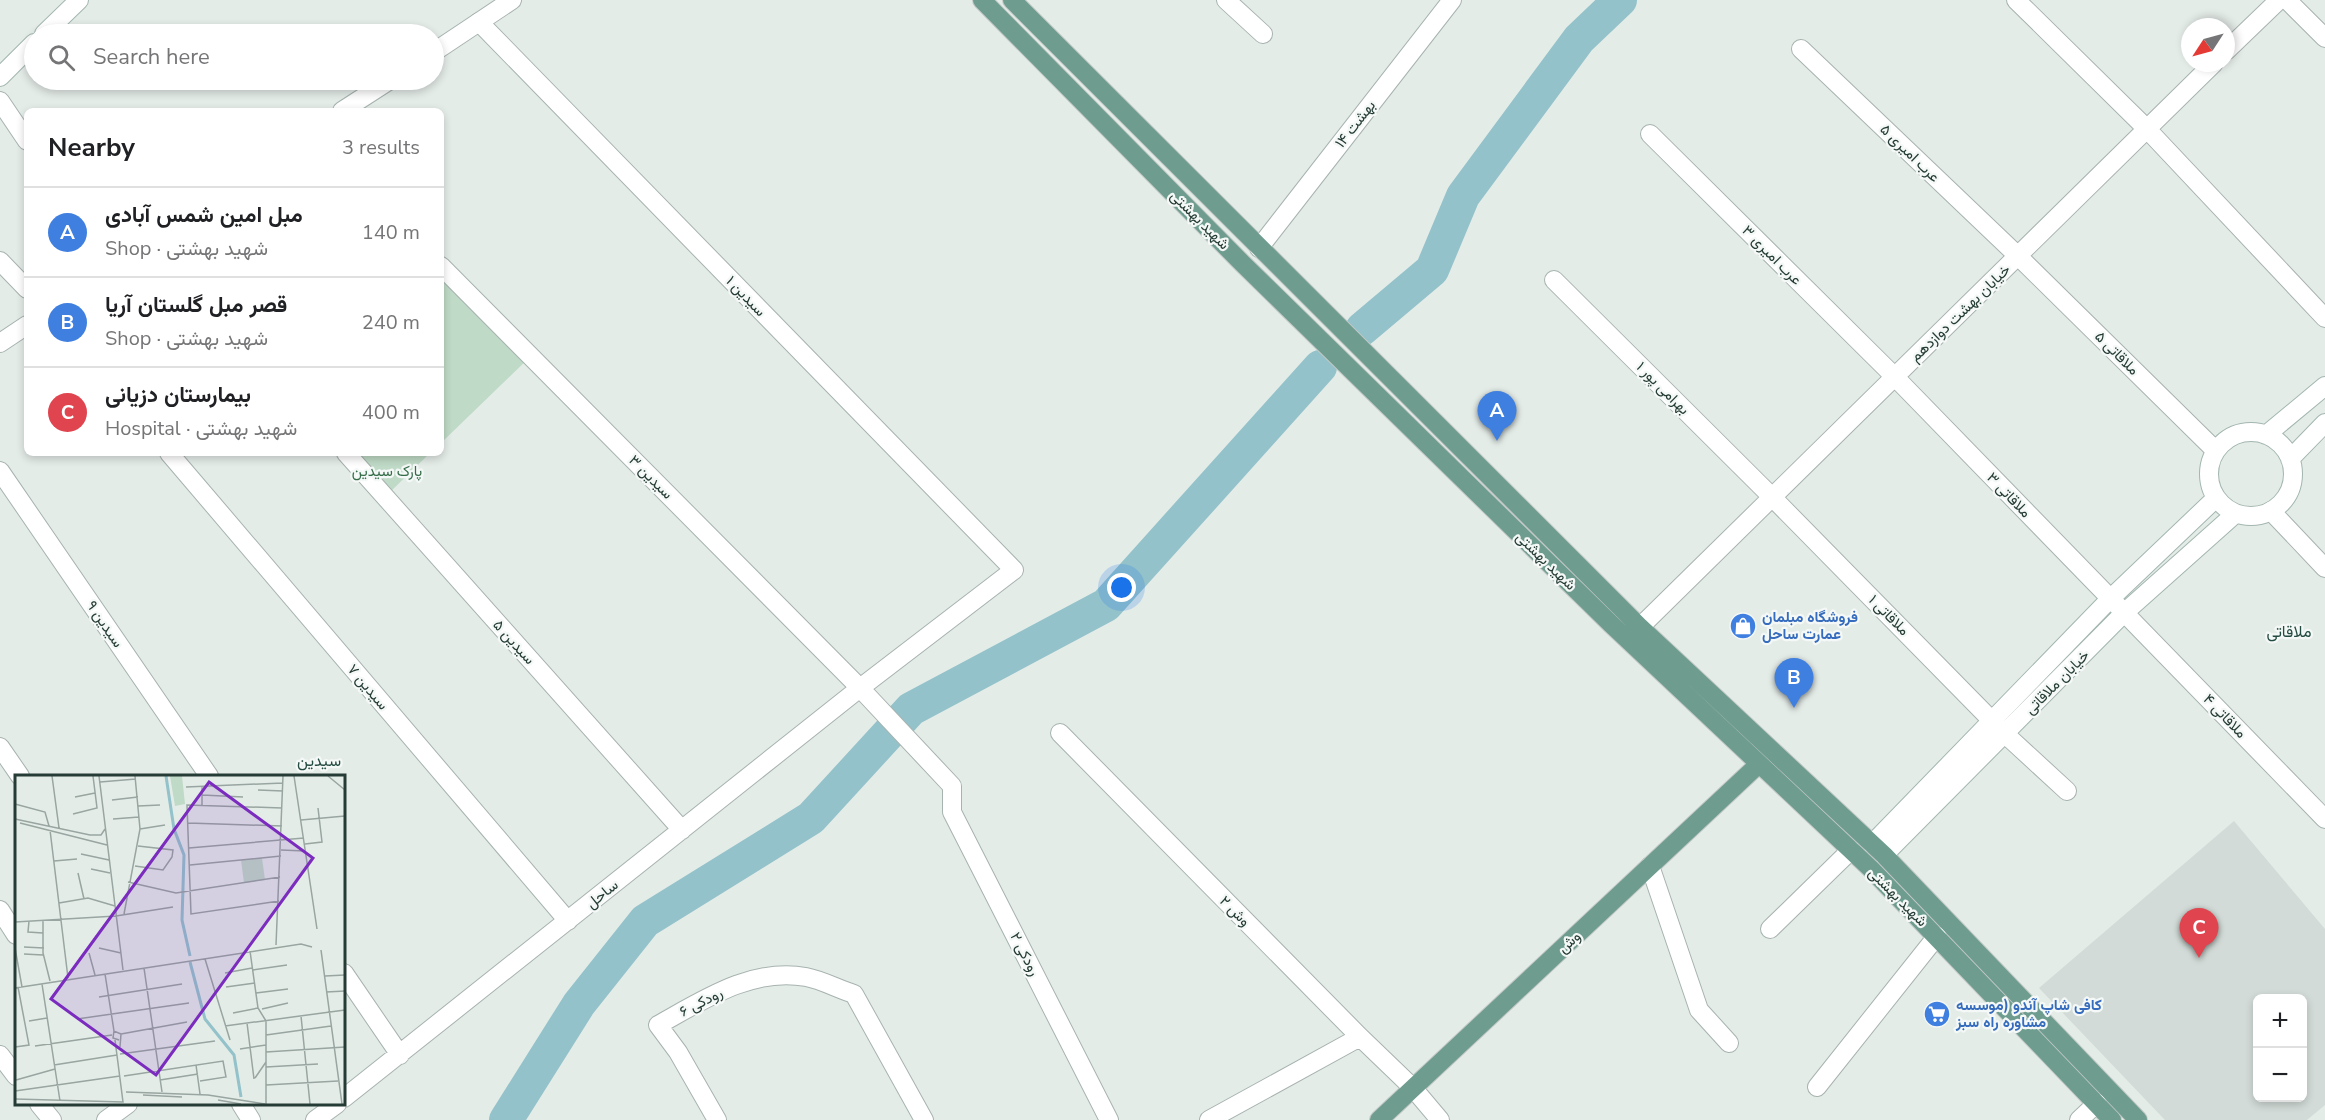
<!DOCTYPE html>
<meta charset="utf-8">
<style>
:root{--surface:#fff;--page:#f6f6f6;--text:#202124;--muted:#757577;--line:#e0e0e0;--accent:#b45309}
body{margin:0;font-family:"Nunito Sans",Vazirmatn,sans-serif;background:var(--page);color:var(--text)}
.controls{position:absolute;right:18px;bottom:18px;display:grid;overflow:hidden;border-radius:9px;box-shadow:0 3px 9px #0003}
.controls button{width:54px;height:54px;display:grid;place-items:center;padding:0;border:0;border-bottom:2px solid var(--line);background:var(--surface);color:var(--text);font:30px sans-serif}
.compass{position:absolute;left:2181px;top:18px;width:54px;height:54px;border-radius:50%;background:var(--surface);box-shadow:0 3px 9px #0003;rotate:234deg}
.you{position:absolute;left:1122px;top:588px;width:21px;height:21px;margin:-15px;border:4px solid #fff;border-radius:50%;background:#1a73e8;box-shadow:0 0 0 9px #1a73e833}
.badge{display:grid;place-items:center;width:39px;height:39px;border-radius:50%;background:var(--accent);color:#fff;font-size:20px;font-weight:700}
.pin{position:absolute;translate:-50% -50px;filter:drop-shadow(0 2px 3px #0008)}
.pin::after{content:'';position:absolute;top:32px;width:21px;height:18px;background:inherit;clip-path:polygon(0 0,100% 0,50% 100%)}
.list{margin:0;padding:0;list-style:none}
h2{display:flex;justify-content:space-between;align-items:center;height:78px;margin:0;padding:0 24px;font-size:26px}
h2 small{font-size:20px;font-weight:400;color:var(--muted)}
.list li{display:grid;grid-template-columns:39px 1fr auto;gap:18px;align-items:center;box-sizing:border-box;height:90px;padding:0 24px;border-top:2px solid var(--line)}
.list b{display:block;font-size:22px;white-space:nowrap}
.list p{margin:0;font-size:20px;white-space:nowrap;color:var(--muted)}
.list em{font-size:20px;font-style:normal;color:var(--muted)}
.icon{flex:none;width:33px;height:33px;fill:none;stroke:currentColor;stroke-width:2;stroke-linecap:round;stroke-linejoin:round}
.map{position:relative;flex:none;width:2325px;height:1120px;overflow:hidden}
.search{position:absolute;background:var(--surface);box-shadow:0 3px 9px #0003;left:24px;top:24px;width:420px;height:66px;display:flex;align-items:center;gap:15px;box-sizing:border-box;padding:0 21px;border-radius:33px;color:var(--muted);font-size:22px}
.panel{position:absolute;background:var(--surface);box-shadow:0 3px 9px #0003;left:24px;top:108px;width:420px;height:348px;border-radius:9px}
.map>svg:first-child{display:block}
.built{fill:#d2dbd7;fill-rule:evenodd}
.green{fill:#bfdac6}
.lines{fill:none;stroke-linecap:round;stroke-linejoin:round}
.river{stroke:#93c2ca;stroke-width:34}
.minor-casing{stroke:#a7b3af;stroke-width:20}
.tertiary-casing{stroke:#a7b3af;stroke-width:20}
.secondary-casing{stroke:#a3b6af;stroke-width:20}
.primary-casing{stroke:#c2c8c6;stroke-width:20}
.minor{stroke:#fff;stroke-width:18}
.tertiary{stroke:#fff;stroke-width:18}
.secondary{stroke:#fff;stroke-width:18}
.primary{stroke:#6e9c8f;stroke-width:18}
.labels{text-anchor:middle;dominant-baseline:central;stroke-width:4.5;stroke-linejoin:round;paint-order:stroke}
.street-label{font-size:15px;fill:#253b35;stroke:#f4f8f6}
.park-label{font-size:15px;fill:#356d49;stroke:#f4f8f6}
.shop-label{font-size:15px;font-weight:bold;fill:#366cbe;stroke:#f4f8f6;text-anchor:start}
.neighbourhood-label{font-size:16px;fill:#244b41;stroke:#f4f8f6}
.inset-river{fill:none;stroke:#93c2ca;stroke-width:3}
.inset-road{fill:none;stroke:#98a5a0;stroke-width:1.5}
.view{fill:#7b2cbf;fill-opacity:0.15;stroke:#7b2cbf;stroke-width:3}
.inset-edge{fill:none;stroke:#253b35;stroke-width:3}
</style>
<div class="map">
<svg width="2325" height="1120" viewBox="0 0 2325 1120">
<rect width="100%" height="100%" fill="#e4ece8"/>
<path class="built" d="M 2234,821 L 2325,929 L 2325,1105 L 2307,1120 L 2165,1120 L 2039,988 ZM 2258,998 L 2302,998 L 2302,1098 L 2258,1098 Z"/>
<path class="green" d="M 441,266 L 531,356 L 441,443 Z
M 346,453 L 430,453 L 385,497 Z"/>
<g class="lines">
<path class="river" d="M 1362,329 L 1432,270 L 1463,196 L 1579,39 L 1620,0
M 506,1120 L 579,1004 L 645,921 L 811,818 L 911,709 L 1106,605 L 1320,367"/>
<defs>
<path id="minor" d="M 1226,0 L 1263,34
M 2016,0 L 2146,128 L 2325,318
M 2287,0 L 2325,38
M 1801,49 L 2018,256 L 2215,450
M 2226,51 L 2279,0
M 0,101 L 27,141
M 1650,134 L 1894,376 L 2325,819
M 1259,248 L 1452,0
M 0,261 L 27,289
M 441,266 L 860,688 L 952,786 L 952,812 L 1109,1120
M 1554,280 L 1772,497 L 2005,734 L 2067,791
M 169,453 L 568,921
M 346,453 L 682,830
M 0,471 L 209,776
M 2271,511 L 2325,568
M 1640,627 L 2214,63
M 1060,733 L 1360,1037 L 1413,1088 L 1440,1120
M 0,747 L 20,776
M 1650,866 L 1699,1010 L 1729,1043
M 0,910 L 16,935
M 1770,929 L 1851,850
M 344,973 L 400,1055
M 0,1055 L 16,1076
M 1817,1087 L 1937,936
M 344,1098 L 860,688 L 1014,570 L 479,22
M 39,1104 L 52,1120
M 241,1104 L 251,1120
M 106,1120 L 128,1104
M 315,1120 L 337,1104
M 717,1120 L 678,1052 L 658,1025 C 703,1000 752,967 806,977 C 822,980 838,989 854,994 L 924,1120
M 1209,1120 L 1360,1037
M 2079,1120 L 2097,1103"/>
<path id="tertiary" d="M 434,52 L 512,0
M 342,111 L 390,80
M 0,343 L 27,325"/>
<path id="secondary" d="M 44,34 L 79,0
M 0,77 L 34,43
M2209 474a42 42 0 1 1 84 0a42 42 0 1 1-84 0Z
M 2266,435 L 2325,386
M 2290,459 L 2325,423
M 1872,844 L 2110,599 L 2216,498
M 1884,855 L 2124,613 L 2235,514"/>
<path id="primary" d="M 982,0 L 1242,263 L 1611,624 L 1871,869 L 2112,1120
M 1012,0 L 1640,627 L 1884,855 L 2138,1120
M 1379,1120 L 1759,764"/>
</defs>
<use href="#minor" class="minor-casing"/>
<use href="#tertiary" class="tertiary-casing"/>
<use href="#secondary" class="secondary-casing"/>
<use href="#primary" class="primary-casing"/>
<use href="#minor" class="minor"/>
<use href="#tertiary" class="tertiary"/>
<use href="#secondary" class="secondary"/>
<use href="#primary" class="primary"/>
</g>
<defs>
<symbol id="shop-disc" viewBox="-11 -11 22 22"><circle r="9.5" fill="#3f7fe0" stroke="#f4f8f6"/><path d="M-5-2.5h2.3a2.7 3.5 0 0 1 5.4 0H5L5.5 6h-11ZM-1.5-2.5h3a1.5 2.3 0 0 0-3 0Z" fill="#fff"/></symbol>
<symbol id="supermarket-disc" viewBox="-11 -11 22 22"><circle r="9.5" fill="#3f7fe0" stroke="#f4f8f6"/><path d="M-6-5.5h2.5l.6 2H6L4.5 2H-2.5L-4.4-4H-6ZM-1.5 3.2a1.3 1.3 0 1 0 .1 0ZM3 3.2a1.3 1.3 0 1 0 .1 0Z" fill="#fff"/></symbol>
</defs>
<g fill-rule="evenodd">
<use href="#shop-disc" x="1728" y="611" width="30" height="30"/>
<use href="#supermarket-disc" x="1922" y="999" width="30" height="30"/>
</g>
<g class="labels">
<g class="street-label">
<text transform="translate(1355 124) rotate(-52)">بهشت ۱۴</text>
<text transform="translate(1910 153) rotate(44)">۵ عرب امیری</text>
<text transform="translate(1200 220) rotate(45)">شهید بهشتی</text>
<text transform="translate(1772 255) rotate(45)">۳ عرب امیری</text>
<text transform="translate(746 296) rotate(46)">سیدین ۱</text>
<text transform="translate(1960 313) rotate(-44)">خیابان بهشت دوازدهم</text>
<text transform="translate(2117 353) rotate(45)">ملاقاتی ۵</text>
<text transform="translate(1663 388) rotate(45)">۱ بهرامی پور</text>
<text transform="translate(651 477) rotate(45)">سیدین ۳</text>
<text transform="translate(2009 495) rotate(46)">ملاقاتی ۳</text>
<text transform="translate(1546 561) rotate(44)">شهید بهشتی</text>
<text transform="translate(1889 615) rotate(45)">ملاقاتی ۱</text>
<text transform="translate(105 624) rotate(56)">۹ سیدین</text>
<text transform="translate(514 642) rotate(48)">سیدین ۵</text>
<text transform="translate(2057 682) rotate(-45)">خیابان ملاقاتی</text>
<text transform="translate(368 687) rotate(50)">سیدین ۷</text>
<text transform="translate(2225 716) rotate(46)">ملاقاتی ۴</text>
<text transform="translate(602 894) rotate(-39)">ساحل</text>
<text transform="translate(1898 897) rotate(45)">شهید بهشتی</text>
<text transform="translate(1235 911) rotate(45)">وش ۲</text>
<text transform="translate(1569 942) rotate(-43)">وش</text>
<text transform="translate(1025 954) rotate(63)">رودکی ۲</text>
<text transform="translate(701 1002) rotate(-27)">رودکی ۶</text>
</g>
<g class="park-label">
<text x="387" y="471">پارک سیدین</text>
</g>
<g class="shop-label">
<text x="1762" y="617">فروشگاه مبلمان<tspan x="1762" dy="17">عمارت ساحل</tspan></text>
<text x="1956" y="1005">کافی شاپ آندو (موسسه<tspan x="1956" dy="17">مشاوره راه سبز</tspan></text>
</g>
<g class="neighbourhood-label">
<text x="2289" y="632">ملاقاتی</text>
<text x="319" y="761">سیدین</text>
</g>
</g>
<g transform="translate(15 775)">
<rect width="330" height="330" fill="#e4ece8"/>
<path d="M 155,1 L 167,1 L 170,29 L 160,31 ZM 247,83 L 250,105 L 229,108 L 226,85 Z" fill="#bfdac6"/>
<path class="inset-river" d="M 151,1 L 159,54 L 169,80 L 167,145 L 175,181M 175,187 L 190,244 L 219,280 L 226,322"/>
<path class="inset-road" d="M 37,1 L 44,53M 84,1 L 108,195M 279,1 L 302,154M 313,1 L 330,15M 85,7 L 121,4M 171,12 L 268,8M 187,12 L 187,31M 243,15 L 268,16M 187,20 L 228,22M 60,22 L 80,18M 97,25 L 123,22M 0,29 L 30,37 L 34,51M 123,31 L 145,30M 58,39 L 82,33 L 78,1M 0,44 L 75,60 L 86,60 L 90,54M 98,44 L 124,42M 286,45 L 330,41M 5,48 L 92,70M 173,48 L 267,51M 125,54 L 150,50M 35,55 L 53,203M 290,69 L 307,67 L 303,33M 174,73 L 289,63M 266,75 L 290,76M 66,79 L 94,85M 39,86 L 62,84M 175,90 L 266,81M 120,91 L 148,95 L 157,82 L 158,75 L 123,71M 76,94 L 95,98M 63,98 L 69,124M 113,107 L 161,118 L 265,102M 264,126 L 176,139 L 172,30 L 267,33M 44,128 L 73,123 L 100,131M 109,139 L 125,54 L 120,1M 14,146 L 13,157 L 28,158M 28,146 L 28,178 L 35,206M 0,147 L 101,141 L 158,132M 261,170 L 268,1M 9,172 L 29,173M 0,173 L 7,212M 84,173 L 106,178M 306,175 L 327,329M 235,176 L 243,233 L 251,246 L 251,329M 74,178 L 80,200M 9,179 L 28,180M 190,184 L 215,265M 129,193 L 147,317M 238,195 L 272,190M 210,198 L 237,193M 90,199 L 99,256M 310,201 L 330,200M 27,209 L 45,326M 211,212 L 240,208M 0,213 L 286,169 L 297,172M 311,217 L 330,216M 241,218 L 273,214M 84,222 L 167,209M 247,234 L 273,228M 218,238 L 243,233M 286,241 L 295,329M 62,244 L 174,228M 14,246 L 32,243M 232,248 L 239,304M 210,251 L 330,235M 106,259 L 172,247M 251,260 L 316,251M 104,265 L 98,263 L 99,256 L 106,259 L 105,272M 20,271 L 97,260M 0,272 L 14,270 L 3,212M 225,274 L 251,270M 251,277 L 330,272M 105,279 L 200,266M 39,290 L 102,280M 181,290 L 185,319M 251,292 L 303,289M 109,301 L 208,286 L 211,302 L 185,306M 240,303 L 251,287M 1,305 L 40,294M 145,305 L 183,299M 251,310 L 323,306M 0,316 L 105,301M 111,317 L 193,320 L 250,329M 128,320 L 167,322M 0,324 L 108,327 L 100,265M 203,325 L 226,329"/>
<path class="view" d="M 194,7 L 298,83 L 141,300 L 36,224 Z"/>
<rect width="330" height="330" class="inset-edge"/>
</g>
</svg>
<div class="controls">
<button>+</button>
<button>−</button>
</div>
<svg class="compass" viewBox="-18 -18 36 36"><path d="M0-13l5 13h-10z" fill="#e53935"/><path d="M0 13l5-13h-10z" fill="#757577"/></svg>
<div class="you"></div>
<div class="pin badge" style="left:1497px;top:441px;background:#3f7fe0">A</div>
<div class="pin badge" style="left:1794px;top:708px;background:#3f7fe0">B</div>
<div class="pin badge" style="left:2199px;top:958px;background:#e0444e">C</div>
<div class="search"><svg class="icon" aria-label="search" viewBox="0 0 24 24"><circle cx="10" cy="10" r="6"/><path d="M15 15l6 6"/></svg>Search here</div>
<section class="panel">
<h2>Nearby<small>3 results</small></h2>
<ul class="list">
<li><span class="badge" style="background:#3f7fe0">A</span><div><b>مبل امین شمس آبادی</b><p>Shop · شهید بهشتی</p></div><em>140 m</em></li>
<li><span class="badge" style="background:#3f7fe0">B</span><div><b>قصر مبل گلستان آریا</b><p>Shop · شهید بهشتی</p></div><em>240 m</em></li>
<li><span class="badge" style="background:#e0444e">C</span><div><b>بیمارستان دزیانی</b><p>Hospital · شهید بهشتی</p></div><em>400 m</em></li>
</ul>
</section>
</div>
